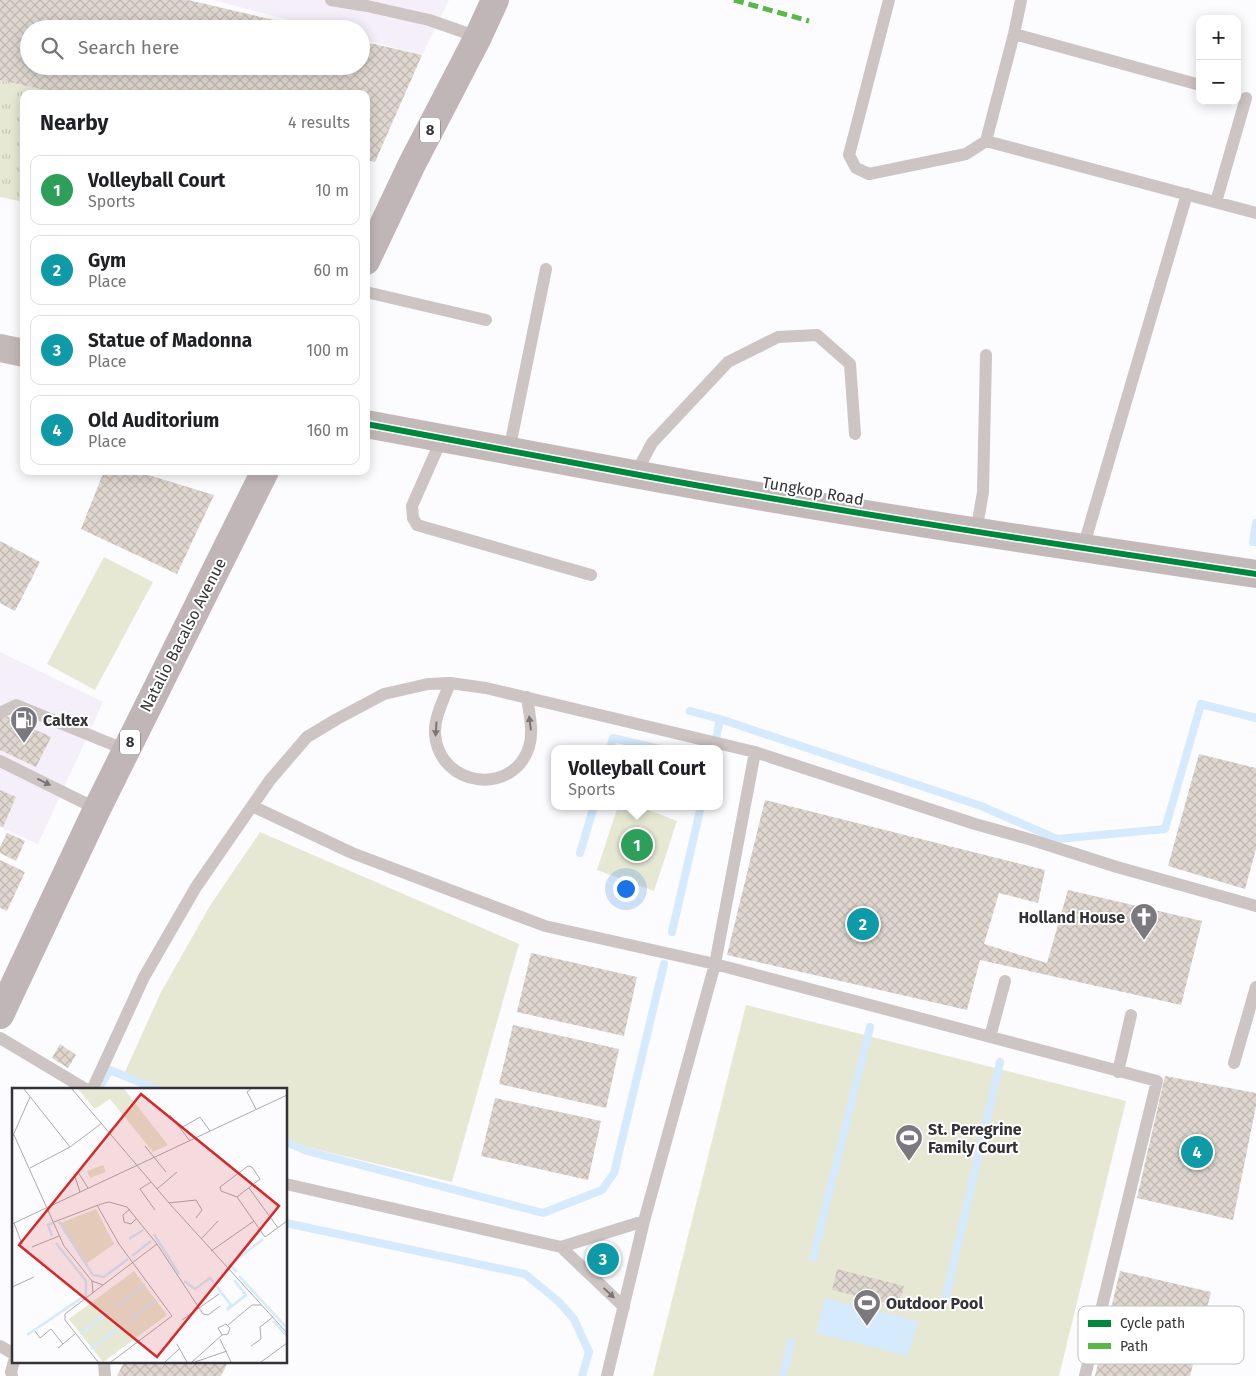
<!DOCTYPE html>
<meta charset="utf-8">
<style>
:root{--surface:#fff;--page:#f2f2f2;--text:#202124;--muted:#757577;--line:#e0e0e0;--accent:#7b797d}
body{margin:0;font-family:"Fira Sans",sans-serif;background:var(--page);color:var(--text)}
.controls{position:absolute;right:15px;top:15px;display:grid;overflow:hidden;border-radius:10px;box-shadow:0 2px 12px #0003}
.controls button{width:45px;height:45px;display:grid;place-items:center;padding:0;border:0;border-bottom:1px solid var(--line);background:var(--surface);color:var(--text);font:25px sans-serif}
.you{position:absolute;left:625px;top:888px;width:18px;height:18px;margin:-12px;border:4px solid #fff;border-radius:50%;background:#1a73e8;box-shadow:0 0 0 8px #1a73e833}
.badge{display:grid;place-items:center;width:32px;height:32px;border-radius:50%;background:var(--accent);color:#fff;font-size:16px;font-weight:700}
.pin{position:absolute;translate:-50% -50%;border:2px solid #fff;box-shadow:0 1px 5px #0006}
.popup{position:absolute;left:551px;top:745px;width:172px;height:65px;box-sizing:border-box;display:grid;place-content:center;border-radius:10px;background:var(--surface);filter:drop-shadow(0 1px 4px #0005);font-size:16px;white-space:nowrap;color:var(--muted)}
.popup b{font-size:19px;color:var(--text)}
.popup::after{content:'';position:absolute;left:50%;top:100%;margin-left:-10px;border:10px solid transparent;border-top-color:var(--surface)}
.list{margin:0;padding:0;list-style:none}
h2{display:flex;justify-content:space-between;align-items:center;height:65px;margin:0;padding:0 20px;font-size:21px}
h2 small{font-size:16px;font-weight:400;color:var(--muted)}
.list li{display:grid;grid-template-columns:32px 1fr auto;gap:15px;align-items:center;box-sizing:border-box;height:70px;margin:0 10px 10px;padding:0 10px;border:1px solid var(--line);border-radius:10px}
.list b{display:block;font-size:19px;white-space:nowrap}
.list p{margin:0;font-size:16px;white-space:nowrap;color:var(--muted)}
.list em{font-size:16px;font-style:normal;color:var(--muted)}
.icon{flex:none;width:28px;height:28px;fill:none;stroke:currentColor;stroke-width:2;stroke-linecap:round;stroke-linejoin:round}
.map{position:relative;flex:none;width:1256px;height:1376px;overflow:hidden}
.search{position:absolute;background:var(--surface);box-shadow:0 2px 12px #0003;left:20px;top:20px;width:350px;height:55px;display:flex;align-items:center;gap:12px;box-sizing:border-box;padding:0 18px;border-radius:28px;color:var(--muted);font-size:19px}
.panel{position:absolute;background:var(--surface);box-shadow:0 2px 12px #0003;left:20px;top:90px;width:350px;height:385px;border-radius:10px}
.map>svg:first-child{display:block}
.built{fill:#f4eff9}
.grass{fill:url(#grass-tufts)}
.pitch{fill:#e7e8d3}
.water{fill:#d5eafc}
.lines{fill:none;stroke-linecap:round;stroke-linejoin:round}
.stream{stroke:#d5eafc;stroke-width:8}
.building{fill:url(#building-cross-hatch)}
.lane{stroke:#cdc4c4;stroke-width:12}
.secondary{stroke:#c4b9b9;stroke-width:28}
.highway{stroke:#c0b6b7;stroke-width:28}
.quiet{stroke:#58b947;stroke-width:5;stroke-dasharray:10 5;stroke-linecap:butt}
.cycleway-casing{stroke:#fff;stroke-width:9}
.cycleway{stroke:#00873e;stroke-width:6}
.oneway{fill:#797476}
.labels{text-anchor:middle;dominant-baseline:central;stroke-width:4;stroke-linejoin:round;paint-order:stroke}
.shield{fill:#fff;stroke:#727073;stroke-width:1}
.shield-label{font-size:15px;font-weight:bold;fill:#353337}
.street-label{font-size:16px;fill:#353337;stroke:#fff}
.poi-label{font-size:16px;font-weight:bold;fill:#353337;stroke:#fff;text-anchor:start}
.inset-river{fill:none;stroke:#d5eafc;stroke-width:2.5}
.inset-road{fill:none;stroke:#acabae;stroke-width:1}
.view{fill:#d62828;fill-opacity:0.15;stroke:#d62828;stroke-width:2.5}
.inset-edge{fill:none;stroke:#353337;stroke-width:2.5}
.key{fill:#fff;stroke:#c2c2c3;stroke-width:1}
.key-label{font-size:14px;fill:#353337}
</style>
<div class="map">
<svg width="1256" height="1376" viewBox="0 0 1256 1376">
<defs>
<pattern id="grass-tufts" width="24" height="20" patternUnits="userSpaceOnUse" patternTransform="scale(1.25)"><rect width="24" height="20" fill="#e7e8d3"/><path d="M3 7l-1-3M5 7V3M7 7l1-3M15 17l-1-3M17 17v-4M19 17l1-3" fill="none" stroke="#c7c7b6"/></pattern>
<pattern id="building-cross-hatch" width="8" height="8" patternUnits="userSpaceOnUse" patternTransform="scale(1.25)"><rect width="8" height="8" fill="#dfd7cf"/><path d="M0 0l8 8M0 8l8-8" fill="none" stroke="#c0b9b2"/></pattern>
</defs>
<rect width="100%" height="100%" fill="#fcfbfe"/>
<path class="built" d="M 213,0 L 449,0 L 422,55 L 361,39 L 361,29 L 323,29 Z
M 0,652 L 103,702 L 38,844 L 0,827 Z"/>
<path class="grass" d="M 0,80 L 62,94 L 24,94 L 24,202 L 0,197 Z"/>
<path class="pitch" d="M 104,557 L 153,582 L 95,690 L 47,664 Z
M 618,806 L 638,806 L 677,821 L 654,891 L 597,870 Z
M 260,832 L 519,944 L 452,1182 L 286,1142 L 286,1090 L 160,1090 L 125,1072 L 161,992 L 211,904 Z
M 746,1005 L 1126,1101 L 1059,1376 L 653,1376 Z"/>
<path class="water" d="M 825,1298 L 918,1321 L 908,1356 L 816,1333 Z"/>
<g class="lines">
<path class="stream" d="M 1256,523 L 1253,542 L 1256,542
M 690,711 L 720,719 L 981,806 L 1057,839 L 1165,829 L 1201,704 L 1256,718
M 715,744 L 720,719
M 610,749 L 613,738 L 660,749
M 580,853 L 594,806
M 672,932 L 701,806
M 102,1083 L 110,1070 L 158,1090
M 286,1142 L 307,1151 L 543,1213 L 602,1190 L 614,1173 L 664,964
M 286,1223 L 525,1274 L 559,1302 L 574,1319 L 589,1352 L 582,1376
M 813,1258 L 870,1027
M 946,1296 L 1000,1062
M 783,1376 L 791,1342"/>
</g>
<path class="building" d="M 0,0 L 188,0 L 308,28 L 29,29 L 29,66 L 361,66 L 361,41 L 422,55 L 375,162 L 366,160 L 366,94 L 62,94 L 0,80 Z
M 104,471 L 135,471 L 214,495 L 177,574 L 81,529 Z
M 0,541 L 40,562 L 15,611 L 0,603 Z
M 0,713 L 51,737 L 36,767 L 0,750 Z
M 1199,754 L 1256,768 L 1256,849 L 1245,889 L 1168,866 Z
M 0,790 L 16,797 L 3,827 L 0,826 Z
M 765,800 L 1045,870 L 1038,903 L 999,893 L 984,944 L 1047,963 L 1068,890 L 1202,921 L 1181,1005 L 980,960 L 967,1010 L 727,955 Z
M 7,833 L 25,841 L 16,861 L 0,853 L 0,847 Z
M 0,860 L 25,872 L 7,911 L 0,908 Z
M 531,953 L 637,977 L 624,1036 L 517,1012 Z
M 513,1025 L 619,1049 L 606,1108 L 499,1084 Z
M 60,1044 L 76,1055 L 68,1068 L 52,1058 Z
M 1165,1076 L 1256,1093 L 1256,1106 L 1233,1220 L 1137,1198 Z
M 495,1098 L 601,1121 L 588,1180 L 481,1156 Z
M 837,1269 L 904,1286 L 899,1306 L 832,1290 Z
M 1120,1271 L 1211,1292 L 1190,1376 L 1095,1376 Z
M 124,1362 L 228,1362 L 221,1376 L 117,1376 Z"/>
<g class="lines">
<path class="lane" d="M 331,0 L 367,6 L 429,20 L 478,37
M 889,0 L 849,155 L 856,168 L 869,174 L 966,154 L 986,141 L 1256,213
M 1014,34 L 1200,85
M 986,141 L 1014,34 L 1021,0
M 1216,202 L 1246,98
M 366,292 L 486,320
M 442,438 L 412,506 L 413,518 L 417,525 L 591,575
M 509,451 L 546,269
M 635,475 L 652,443 L 728,362 L 778,337 L 817,335 L 850,364 L 855,434
M 976,532 L 983,492 L 986,355
M 1083,548 L 1187,194
M 450,683 C 444,699 434,717 435,734 C 439,787 513,797 529,747 C 534,731 529,713 527,697
M 0,713 L 16,705 L 126,750
M 0,761 L 97,809
M 252,806 L 352,853 L 545,926 L 715,964 L 1157,1081 L 1085,1376
M 990,1037 L 1005,981
M 0,1038 L 87,1090
M 1234,1063 L 1256,987
M 1118,1072 L 1131,1015
M 92,1090 L 144,977 L 196,887 L 270,780 L 307,737 L 337,719 L 384,694 L 428,684 L 450,683 L 486,688 L 755,752 L 975,824 L 1032,840 L 1117,867 L 1256,906
M 286,1184 L 561,1247
M 624,1307 L 561,1247 L 644,1221
M 0,1346 L 14,1354
M 104,1362 L 105,1376
M 12,1376 L 11,1372 L 14,1361
M 607,1376 L 644,1221 L 715,964 L 755,752"/>
<path class="secondary" d="M 0,348 L 24,353
M 366,424 C 455,441 544,458 634,474 C 840,512 1048,543 1256,574"/>
<path class="highway" d="M 366,261 L 412,164 L 478,37 L 495,0
M 0,1015 L 97,809 L 265,471"/>
<path class="quiet" d="M 734,0 L 809,21"/>
<defs>
<path id="cycleway" d="M 366,424 C 455,441 544,458 634,474 C 840,512 1048,543 1256,574"/>
</defs>
<use href="#cycleway" class="cycleway-casing"/>
<use href="#cycleway" class="cycleway"/>
</g>
<defs><path id="oneway-solid" d="M-6-.8H1V-3.2L6.5 0L1 3.2V.8H-6Z" transform="scale(1.25)"/></defs>
<g class="oneway">
<use href="#oneway-solid" transform="translate(530 723) rotate(-97)"/>
<use href="#oneway-solid" transform="translate(436 729) rotate(94)"/>
<use href="#oneway-solid" transform="translate(44 782) rotate(26)"/>
<use href="#oneway-solid" transform="translate(609 1293) rotate(43)"/>
</g>
<defs>
<symbol id="fuel-pin" viewBox="-11 -11 22 30"><path d="M0 17L-7.5 6A9.5 9.5 0 1 1 7.5 6Z" fill="#7b797d" stroke="#fff"/><path d="M-5.5-6h7V0h2V4h1.3V-2.5L3-4.5l.8-.8L6-3V5H2.5V1h-1V6h-7ZM-4.2-4.7v3.2H.2V-4.7Z" fill="#fff"/></symbol>
<symbol id="church-pin" viewBox="-11 -11 22 30"><path d="M0 17L-7.5 6A9.5 9.5 0 1 1 7.5 6Z" fill="#7b797d" stroke="#fff"/><path d="M-1.2-6h2.4v3.5h3.3v2.4h-3.3V6h-2.4V-.1h-3.3v-2.4h3.3Z" fill="#fff"/></symbol>
<symbol id="stadium-pin" viewBox="-11 -11 22 30"><path d="M0 17L-7.5 6A9.5 9.5 0 1 1 7.5 6Z" fill="#7b797d" stroke="#fff"/><path d="M0-5a6.5 5 0 1 0 0 10a6.5 5 0 1 0 0-10ZM-3.5-1.8h7v3.6h-7Z" fill="#fff"/></symbol>
</defs>
<g fill-rule="evenodd">
<use href="#fuel-pin" x="8" y="704" width="32" height="43"/>
<use href="#church-pin" x="1128" y="901" width="32" height="43"/>
<use href="#stadium-pin" x="893" y="1122" width="32" height="43"/>
<use href="#stadium-pin" x="851" y="1287" width="32" height="43"/>
</g>
<g class="labels">
<g class="shield">
<rect x="420" y="117.5" width="20" height="25" rx="4"/>
<rect x="120" y="729.5" width="20" height="25" rx="4"/>
</g>
<g class="shield-label">
<text x="430" y="130">8</text>
<text x="130" y="742">8</text>
</g>
<g class="street-label">
<text transform="translate(813 491) rotate(10)">Tungkop Road</text>
<text transform="translate(183 635) rotate(-63)">Natalio Bacalso Avenue</text>
</g>
<g class="poi-label">
<text x="43" y="720">Caltex</text>
<text x="1125" y="917" text-anchor="end">Holland House</text>
<text x="928" y="1129">St. Peregrine<tspan x="928" dy="18">Family Court</tspan></text>
<text x="886" y="1303">Outdoor Pool</text>
</g>
</g>
<g transform="translate(12 1088)">
<rect width="275" height="275" fill="#fcfbfe"/>
<path d="M 66,1 L 112,1 L 156,57 L 141,64 L 98,11 L 83,21 Z" fill="#e7e8d3"/>
<path d="M 91,77 L 94,84 L 78,90 L 75,83 ZM 84,121 L 102,156 L 74,176 L 48,135 ZM 122,183 L 155,227 L 91,274 L 57,231 Z" fill="#e7e8d3"/>
<path class="inset-river" d="M 47,134 L 81,187 L 92,189 L 116,171M 142,146 L 167,186M 40,148 L 36,137 L 41,135M 117,151 L 131,142M 120,168 L 139,153M 225,184 L 218,177 L 251,151M 227,188 L 275,240M 172,193 L 183,201 L 198,190 L 219,217 L 215,221M 107,217 L 133,196M 215,222 L 234,207 L 222,192M 118,232 L 144,212M 261,233 L 275,248M 68,246 L 97,224M 15,247 L 74,207 L 74,193 L 44,155M 79,261 L 108,239"/>
<path class="inset-road" d="M 12,1 L 58,59M 60,1 L 157,115 L 275,245M 239,1 L 235,4 L 244,21M 158,27 L 178,53M 169,40 L 188,29 L 198,43M 2,47 L 52,158 L 80,193M 0,50 L 18,9M 133,58 L 154,84M 18,80 L 58,59 L 90,35M 66,84 L 76,100M 62,86 L 68,104M 139,94 L 128,101 L 143,122M 237,100 L 266,140M 145,101 L 165,84M 225,109 L 248,91 L 240,79 L 236,78 L 208,99 L 209,103 L 225,109 L 253,149 L 275,133M 157,115 L 184,112 L 190,122 L 184,130M 85,117 L 107,156 L 160,228 L 99,274M 118,121 L 111,127 L 112,134 L 119,136 L 125,130M 42,134 L 89,116 L 97,114 L 115,119 L 145,156 L 191,226 L 196,227 L 208,218M 2,135 L 10,156M 0,136 L 275,7M 189,151 L 206,133M 20,159 L 47,148M 199,163 L 242,133M 0,199 L 22,189M 81,205 L 80,193 L 91,197M 170,232 L 207,206M 216,237 L 240,217 L 249,217M 23,243 L 28,250 L 39,241 L 51,256M 208,251 L 219,274M 165,256 L 175,274M 239,258 L 249,251 L 248,239 L 261,229M 46,260 L 63,246M 86,274 L 53,232 L 53,226 L 145,156M 153,274 L 167,261M 180,274 L 210,247 L 216,246 L 218,240 L 214,236 L 206,240 L 210,247M 183,274 L 215,263M 249,274 L 275,255"/>
<path class="view" d="M 129,6 L 267,118 L 145,269 L 7,157 Z"/>
<rect width="275" height="275" class="inset-edge"/>
</g>
<rect x="1078" y="1306" width="166" height="58" rx="8" class="key"/>
<rect x="1088" y="1320" width="23" height="7" fill="#00873e"/>
<rect x="1088" y="1343" width="23" height="6" fill="#58b947"/>
<g class="key-label">
<text x="1120" y="1328">Cycle path</text>
<text x="1120" y="1351">Path</text>
</g>
</svg>
<div class="controls">
<button>+</button>
<button>−</button>
</div>
<div class="you"></div>
<div class="pin badge" style="left:637px;top:845px;background:#2e9e5b">1</div>
<div class="popup"><b>Volleyball Court</b>Sports</div>
<div class="pin badge" style="left:863px;top:924px;background:#0f9aa8">2</div>
<div class="pin badge" style="left:603px;top:1259px;background:#0f9aa8">3</div>
<div class="pin badge" style="left:1197px;top:1152px;background:#0f9aa8">4</div>
<div class="search"><svg class="icon" aria-label="search" viewBox="0 0 24 24"><circle cx="10" cy="10" r="6"/><path d="M15 15l6 6"/></svg>Search here</div>
<section class="panel">
<h2>Nearby<small>4 results</small></h2>
<ul class="list">
<li><span class="badge" style="background:#2e9e5b">1</span><div><b>Volleyball Court</b><p>Sports</p></div><em>10 m</em></li>
<li><span class="badge" style="background:#0f9aa8">2</span><div><b>Gym</b><p>Place</p></div><em>60 m</em></li>
<li><span class="badge" style="background:#0f9aa8">3</span><div><b>Statue of Madonna</b><p>Place</p></div><em>100 m</em></li>
<li><span class="badge" style="background:#0f9aa8">4</span><div><b>Old Auditorium</b><p>Place</p></div><em>160 m</em></li>
</ul>
</section>
</div>
